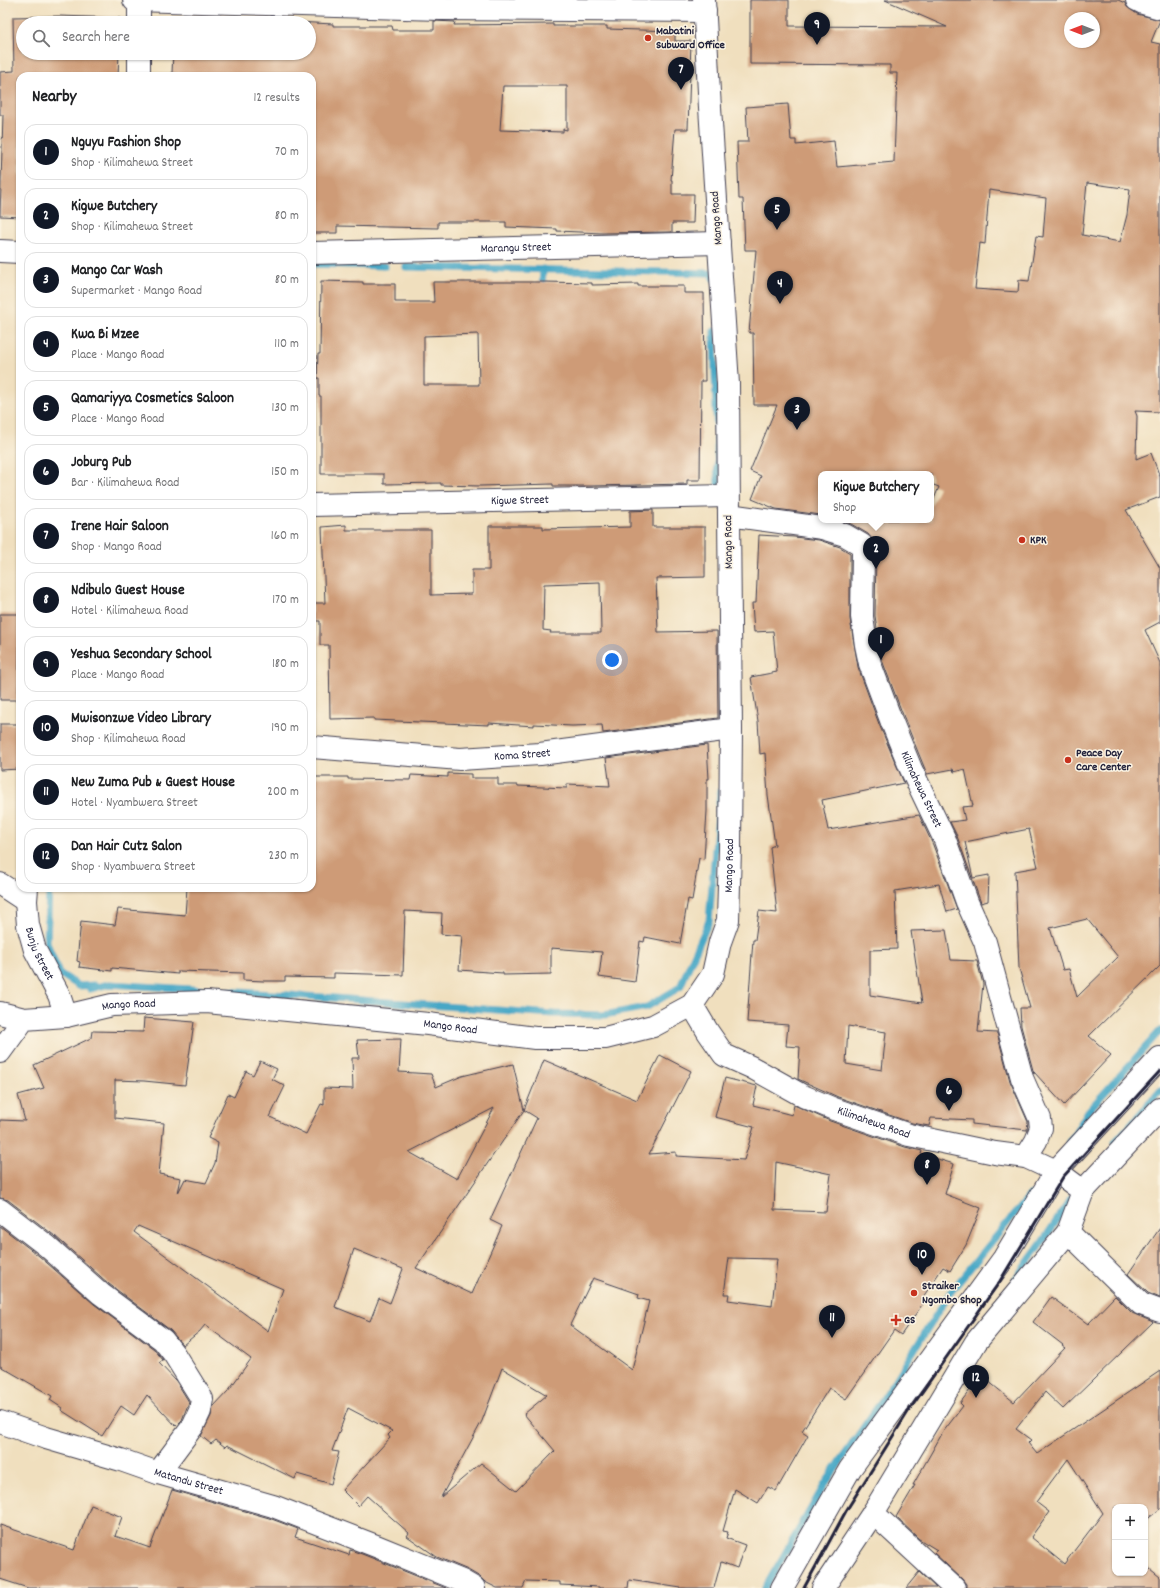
<!DOCTYPE html>
<meta charset="utf-8">
<style>
:root{--surface:#fff;--page:#f2f2f2;--text:#202124;--muted:#757577;--line:#e0e0e0;--accent:#111827}
body{margin:0;font-family:Dekko,sans-serif;background:var(--page);color:var(--text)}
.controls{position:absolute;right:12px;bottom:12px;display:grid;overflow:hidden;border-radius:8px;box-shadow:0 1px 3px #0004}
.controls button{width:36px;height:36px;display:grid;place-items:center;padding:0;border:0;border-bottom:1px solid var(--line);background:var(--surface);color:var(--text);font:20px sans-serif}
.compass{position:absolute;left:1064px;top:12px;width:36px;height:36px;border-radius:50%;background:var(--surface);box-shadow:0 1px 3px #0004;rotate:270deg}
.you{position:absolute;left:612px;top:660px;width:14px;height:14px;margin:-10px;border:3px solid #fff;border-radius:50%;background:#1a73e8;box-shadow:0 0 0 6px #1a73e833}
.badge{display:grid;place-items:center;width:26px;height:26px;border-radius:50%;background:var(--accent);color:#fff;font-size:13px;font-weight:700}
.pin{position:absolute;translate:-50% -33px;filter:drop-shadow(0 1px 2px #0008)}
.pin::after{content:'';position:absolute;top:21px;width:14px;height:12px;background:inherit;clip-path:polygon(0 0,100% 0,50% 100%)}
.popup{position:absolute;left:818px;top:471px;width:116px;height:52px;box-sizing:border-box;display:grid;place-content:center;border-radius:8px;background:var(--surface);filter:drop-shadow(0 1px 3px #0005);font-size:13px;white-space:nowrap;color:var(--muted)}
.popup b{font-size:15px;color:var(--text)}
.popup::after{content:'';position:absolute;left:50%;top:100%;margin-left:-8px;border:8px solid transparent;border-top-color:var(--surface)}
.list{margin:0;padding:0;list-style:none}
h2{display:flex;justify-content:space-between;align-items:center;height:52px;margin:0;padding:0 16px;font-size:17px}
h2 small{font-size:13px;font-weight:400;color:var(--muted)}
.list li{display:grid;grid-template-columns:26px 1fr auto;gap:12px;align-items:center;box-sizing:border-box;height:56px;margin:0 8px 8px;padding:0 8px;border:1px solid var(--line);border-radius:12px}
.list b{display:block;font-size:15px;white-space:nowrap}
.list p{margin:0;font-size:13px;white-space:nowrap;color:var(--muted)}
.list em{font-size:13px;font-style:normal;color:var(--muted)}
.icon{flex:none;width:22px;height:22px;fill:none;stroke:currentColor;stroke-width:2;stroke-linecap:round;stroke-linejoin:round}
.map{position:relative;flex:none;width:1160px;height:1588px;overflow:hidden}
.search{position:absolute;background:var(--surface);box-shadow:0 1px 3px #0004;left:16px;top:16px;width:300px;height:44px;display:flex;align-items:center;gap:10px;box-sizing:border-box;padding:0 14px;border-radius:22px;color:var(--muted);font-size:15px}
.panel{position:absolute;background:var(--surface);box-shadow:0 1px 3px #0004;left:16px;top:72px;width:300px;height:820px;border-radius:12px}
.map>svg:first-child{display:block}
.lines{fill:none;stroke-linecap:round;stroke-linejoin:round}
.stream{stroke:#47a7c6;stroke-width:7}
.building{fill:#ce9b77;fill-rule:evenodd}
.street-casing{stroke:#413e4f;stroke-width:24}
.secondary-casing{stroke:#413e4f;stroke-width:24}
.street{stroke:#fff;stroke-width:22}
.secondary{stroke:#fff;stroke-width:22}
.rail{stroke:#22223b;stroke-width:3}
.poi-dot{fill:#c8321e;stroke:#fcf5e5;stroke-width:1.5}
.labels{text-anchor:middle;dominant-baseline:central;stroke-width:3;stroke-linejoin:round;paint-order:stroke}
.poi-label{font-size:12px;font-weight:bold;fill:#22223b;stroke:#fcf5e5;text-anchor:start}
.street-label{font-size:12px;fill:#22223b;stroke:#fcf5e5}
</style>
<div class="map">
<svg width="1160" height="1588" viewBox="0 0 1160 1588">
<rect width="100%" height="100%" fill="#fcf5e5"/>
<filter id="ink" filterUnits="userSpaceOnUse"><feTurbulence type="fractalNoise" baseFrequency=".025" numOctaves="2"/><feDisplacementMap in="SourceGraphic" scale="8" xChannelSelector="R" yChannelSelector="G"/><feConvolveMatrix kernelMatrix="1 2 1 2 8 2 1 2 1" color-interpolation-filters="sRGB"/></filter>
<filter id="wash" filterUnits="userSpaceOnUse"><feTurbulence type="fractalNoise" baseFrequency=".012" numOctaves="4" result="noise"/><feDisplacementMap in="SourceGraphic" scale="16" xChannelSelector="R" yChannelSelector="G"/><feGaussianBlur stdDeviation="0.9" result="paint"/><feColorMatrix in="noise" values="0 0 0 0 0 0 0 0 0 0 0 0 0 0 0 0 0 1.4 0 .05"/><feComposite in="paint" operator="in"/></filter>
<g filter="url(#wash)">
<rect width="100%" height="100%" fill="#f0dfbe"/>
<g class="lines">
<path class="stream" d="M 312,264 L 385,266
M 406,267 L 713,273 L 713,278
M 542,290 L 543,269
M 714,331 L 718,484
M 49,888 L 47,943 L 59,973 L 79,986 L 95,985
M 90,989 L 109,984 L 321,997 L 553,1014 L 604,1015 L 647,1007 L 680,987 L 709,921 L 720,792
M 1115,1142 L 1160,1091
M 1069,1144 L 1088,1111 L 1160,1031
M 1016,1278 L 1041,1244 L 1071,1199
M 765,1588 L 825,1484 L 895,1381 L 949,1294 L 1030,1195"/>
</g>
<g id="blocks">
<path class="building" d="M 750,0 L 789,0 L 789,26 L 947,27 L 885,0 L 1118,0 L 1125,3 L 1127,7 L 1137,14 L 1160,20 L 1151,42 L 1160,44 L 1160,412 L 1135,411 L 1137,416 L 1136,459 L 1151,453 L 1160,477 L 1160,497 L 1126,510 L 1160,568 L 1160,622 L 1145,630 L 1160,663 L 1160,966 L 1089,1036 L 1111,1055 L 1064,1105 L 1034,1072 L 1034,1074 L 1021,1026 L 1020,1008 L 1030,1008 L 1019,968 L 1015,871 L 1038,867 L 1029,829 L 965,842 L 973,878 L 989,875 L 988,901 L 981,903 L 957,836 L 950,822 L 965,820 L 962,807 L 973,806 L 965,769 L 954,772 L 953,769 L 927,774 L 903,715 L 882,660 L 875,616 L 876,551 L 874,543 L 868,534 L 851,524 L 839,520 L 931,520 L 931,506 L 939,487 L 931,484 L 931,474 L 821,474 L 821,515 L 776,509 L 752,499 L 761,476 L 750,471 L 777,405 L 754,405 L 753,333 L 749,333 L 756,250 L 745,250 L 743,199 L 739,199 L 737,142 L 748,142 L 746,107 L 788,104 L 791,140 L 796,140 L 796,145 L 834,141 L 837,167 L 894,162 L 897,73 L 890,73 L 890,65 L 750,64 ZM 1070,18 L 1094,18 L 1094,42 L 1070,42 ZM 1087,183 L 1130,189 L 1127,215 L 1120,242 L 1082,235 ZM 989,190 L 1046,198 L 1043,237 L 1036,236 L 1029,281 L 1019,280 L 1018,292 L 975,289 L 980,243 L 985,244 ZM 1087,919 L 1118,957 L 1077,997 L 1069,969 L 1063,970 L 1050,928 Z
M 59,16 L 120,18 L 120,23 L 23,23 L 23,53 L 119,53 L 118,76 L 20,76 L 20,217 L 0,216 L 3,115 L 0,115 L 0,72 L 14,71 L 13,17 Z
M 434,21 L 455,22 L 454,25 L 553,24 L 553,26 L 607,26 L 607,29 L 675,31 L 675,41 L 691,41 L 688,129 L 675,129 L 671,180 L 672,180 L 672,194 L 694,194 L 693,223 L 672,223 L 672,232 L 602,233 L 557,231 L 557,229 L 506,227 L 506,222 L 438,222 L 438,228 L 337,226 L 337,233 L 312,233 L 312,76 L 208,76 L 172,73 L 173,53 L 309,53 L 309,23 L 296,22 L 333,24 L 333,26 L 392,26 L 393,30 L 434,30 ZM 503,86 L 567,86 L 567,130 L 563,129 L 563,132 L 500,130 Z
M 321,281 L 363,282 L 363,284 L 395,284 L 395,302 L 434,302 L 433,282 L 545,282 L 592,283 L 592,285 L 638,284 L 638,286 L 684,286 L 684,293 L 704,293 L 705,381 L 701,381 L 700,480 L 687,480 L 687,484 L 591,486 L 553,486 L 553,484 L 480,486 L 441,485 L 441,483 L 384,484 L 384,474 L 321,474 L 321,396 L 319,396 L 319,378 L 317,378 L 318,354 L 320,354 ZM 478,334 L 479,385 L 424,385 L 424,336 Z
M 653,510 L 653,527 L 705,527 L 705,577 L 656,578 L 658,632 L 717,631 L 718,718 L 603,733 L 602,725 L 572,726 L 534,724 L 534,726 L 489,723 L 489,725 L 374,720 L 374,718 L 330,719 L 329,645 L 320,645 L 320,621 L 312,621 L 312,603 L 325,603 L 322,527 L 346,525 L 346,530 L 431,530 L 431,595 L 472,594 L 472,570 L 489,570 L 489,526 L 543,526 L 543,529 L 630,527 L 630,511 ZM 600,582 L 601,633 L 550,633 L 551,631 L 543,630 L 544,584 Z
M 759,535 L 794,537 L 819,540 L 840,547 L 850,553 L 850,619 L 858,667 L 879,724 L 904,783 L 822,800 L 828,830 L 919,815 L 933,845 L 957,909 L 947,912 L 939,884 L 895,891 L 897,949 L 870,950 L 870,995 L 922,1003 L 911,931 L 946,930 L 951,960 L 977,961 L 983,984 L 978,1032 L 997,1033 L 1010,1081 L 1028,1122 L 1027,1130 L 972,1124 L 972,1120 L 931,1118 L 929,1126 L 912,1123 L 838,1097 L 798,1079 L 800,1047 L 786,1046 L 788,1025 L 747,1022 L 753,940 L 755,940 L 759,911 L 777,913 L 770,847 L 775,845 L 768,795 L 765,753 L 760,754 L 758,721 L 751,677 L 777,672 L 773,631 L 754,632 L 752,603 L 756,603 ZM 848,1026 L 886,1032 L 882,1070 L 846,1064 Z
M 0,614 L 20,614 L 18,700 L 0,700 Z
M 0,724 L 20,724 L 20,769 L 0,770 Z
M 707,745 L 709,779 L 707,779 L 707,811 L 704,859 L 699,858 L 692,900 L 688,899 L 680,944 L 645,937 L 644,942 L 640,941 L 635,982 L 599,977 L 602,952 L 551,948 L 551,974 L 503,975 L 503,973 L 459,970 L 462,936 L 441,934 L 442,913 L 405,911 L 403,975 L 334,973 L 334,978 L 285,977 L 285,981 L 264,981 L 243,980 L 243,973 L 178,971 L 178,974 L 112,968 L 112,971 L 79,967 L 80,962 L 77,961 L 81,921 L 115,925 L 118,909 L 185,915 L 187,888 L 312,888 L 312,777 L 348,777 L 348,779 L 410,780 L 411,775 L 448,777 L 448,773 L 471,774 L 471,778 L 498,778 L 498,785 L 518,785 L 518,786 L 567,788 L 567,784 L 610,786 L 606,758 Z
M 144,1018 L 194,1022 L 185,1085 L 144,1081 L 115,1080 L 115,1118 L 164,1123 L 159,1174 L 181,1178 L 178,1193 L 185,1179 L 206,1183 L 215,1163 L 218,1143 L 208,1138 L 228,1094 L 234,1097 L 246,1071 L 253,1075 L 260,1061 L 277,1069 L 272,1079 L 285,1086 L 270,1117 L 306,1134 L 321,1104 L 324,1105 L 324,1088 L 353,1089 L 352,1058 L 359,1058 L 357,1040 L 401,1039 L 399,1072 L 431,1074 L 436,1087 L 462,1076 L 513,1064 L 524,1110 L 416,1268 L 472,1294 L 502,1226 L 490,1220 L 537,1118 L 524,1110 L 544,1060 L 637,1100 L 660,1055 L 691,1071 L 649,1154 L 676,1152 L 676,1156 L 744,1160 L 754,1127 L 715,1117 L 725,1078 L 757,1086 L 753,1105 L 792,1115 L 794,1105 L 830,1121 L 905,1147 L 922,1151 L 921,1154 L 954,1164 L 945,1194 L 981,1208 L 966,1245 L 950,1271 L 943,1267 L 921,1300 L 924,1302 L 901,1335 L 894,1330 L 846,1399 L 829,1388 L 802,1431 L 808,1435 L 776,1491 L 768,1487 L 758,1503 L 735,1489 L 723,1531 L 728,1532 L 726,1538 L 745,1545 L 737,1568 L 721,1562 L 714,1588 L 681,1588 L 629,1580 L 628,1588 L 599,1588 L 599,1587 L 560,1585 L 560,1582 L 526,1581 L 523,1588 L 497,1588 L 485,1582 L 480,1577 L 468,1570 L 437,1557 L 407,1536 L 409,1533 L 367,1496 L 358,1506 L 342,1490 L 390,1438 L 388,1435 L 392,1431 L 348,1408 L 332,1451 L 339,1452 L 331,1484 L 297,1474 L 295,1479 L 227,1445 L 225,1447 L 216,1440 L 211,1444 L 201,1436 L 211,1416 L 213,1407 L 228,1391 L 251,1359 L 205,1325 L 200,1331 L 183,1345 L 170,1330 L 109,1284 L 55,1236 L 8,1200 L 0,1198 L 0,1120 L 25,1121 L 18,1095 L 44,1088 L 34,1065 L 91,1038 L 92,1031 L 143,1032 ZM 494,1108 L 457,1179 L 409,1152 ZM 776,1162 L 831,1174 L 826,1212 L 774,1210 ZM 138,1226 L 283,1289 L 268,1331 L 134,1232 ZM 354,1249 L 403,1269 L 390,1303 L 379,1298 L 370,1321 L 335,1307 ZM 729,1258 L 777,1259 L 772,1306 L 728,1300 L 729,1294 L 724,1294 ZM 593,1278 L 639,1294 L 638,1298 L 649,1301 L 632,1370 L 570,1325 ZM 502,1368 L 547,1395 L 524,1414 L 555,1451 L 516,1491 L 481,1463 L 441,1497 L 482,1421 Z
M 0,1226 L 39,1256 L 94,1304 L 154,1349 L 163,1360 L 159,1363 L 176,1381 L 189,1402 L 182,1420 L 176,1426 L 147,1395 L 134,1415 L 121,1406 L 102,1436 L 61,1410 L 62,1408 L 50,1400 L 52,1396 L 0,1366 Z
M 1160,1228 L 1160,1298 L 1148,1293 L 1128,1274 Z
M 1115,1296 L 1132,1313 L 1153,1322 L 1063,1409 L 1045,1392 L 1016,1429 L 1031,1440 L 1028,1443 L 1037,1454 L 1160,1371 L 1160,1509 L 1145,1521 L 1145,1507 L 1115,1507 L 1115,1573 L 1145,1573 L 1145,1565 L 1160,1577 L 1160,1588 L 966,1588 L 966,1584 L 962,1579 L 934,1553 L 937,1550 L 919,1539 L 896,1517 L 915,1485 L 913,1485 L 943,1432 L 963,1406 L 960,1403 L 974,1385 L 980,1390 L 988,1381 L 1014,1402 L 1065,1348 L 1062,1346 L 1063,1345 L 1033,1322 L 1051,1297 L 1088,1324 ZM 1068,1459 L 1103,1513 L 1064,1564 L 1031,1537 L 1049,1512 L 1036,1502 Z
M 172,1490 L 269,1518 L 298,1529 L 295,1537 L 349,1555 L 350,1550 L 362,1554 L 446,1588 L 28,1588 L 0,1579 L 0,1525 L 74,1550 L 91,1505 L 122,1517 L 115,1536 L 150,1548 Z
M 919,1572 L 936,1588 L 906,1588 Z"/>
</g>
</g>
<g filter="url(#ink)">
<use href="#blocks" fill-opacity="0" stroke="#413e4f" stroke-width="1"/>
<g class="lines">
<defs>
<g id="street">
<path d="M 134,0 L 440,9 L 705,11"/>
<path d="M 139,0 L 139,23"/>
<path d="M 1137,0 L 1143,3 L 1160,8"/>
<path d="M 139,53 L 139,76"/>
<path d="M 0,251 L 20,252"/>
<path id="s1" d="M 312,253 L 719,243"/>
<path id="s2" d="M 312,505 L 728,496"/>
<path id="s3" d="M 729,515 L 822,528 L 845,535 L 862,545 L 863,551 L 862,617 L 866,645 L 870,664 L 891,720 L 911,769 L 945,840 L 967,902 L 985,942 L 1022,1078 L 1040,1119 L 1041,1128 L 1036,1141 L 1026,1157"/>
<path id="s4" d="M 312,747 L 460,759 L 540,754 L 731,729"/>
<path d="M 0,884 L 26,901"/>
<path id="s5" d="M 27,888 L 26,901 L 28,925 L 35,950 L 59,995 L 66,1016"/>
<path d="M 0,1013 L 24,1019"/>
<path d="M 1083,1191 L 1160,1109"/>
<path d="M 0,1210 L 47,1246 L 101,1294 L 163,1340 L 174,1354 L 192,1383 L 202,1399 L 200,1411 L 193,1426 L 158,1473"/>
<path d="M 1068,1232 L 1141,1304 L 1160,1311"/>
<path id="s6" d="M 0,1422 L 46,1438 L 121,1460 L 158,1473 L 273,1506 L 376,1546 L 462,1581 L 474,1588"/>
<path d="M 782,1588 L 850,1469 L 1004,1258 L 1056,1171 L 1160,1058"/>
<path d="M 823,1588 L 873,1513"/>
</g>
<g id="secondary">
<path id="s7" d="M 692,1005 L 708,1032 L 724,1055 L 751,1067 L 803,1096 L 834,1109 L 909,1135 L 995,1153 L 1026,1157 L 1056,1171 L 1083,1191 L 1068,1232 L 976,1342 L 873,1513 L 954,1588"/>
<path id="s8" d="M 0,1052 L 24,1019 L 66,1016 L 112,1005 L 207,1002 L 428,1024 L 535,1038 L 605,1038 L 653,1026 L 692,1005 L 713,974 L 720,942 L 728,920 L 730,849 L 731,729 L 729,515 L 728,384 L 709,92 L 704,0"/>
</g>
</defs>
<use href="#street" class="street-casing"/>
<use href="#secondary" class="secondary-casing"/>
<use href="#street" class="street"/>
<use href="#secondary" class="secondary"/>
<path class="rail" d="M 804,1588 L 846,1511 L 908,1412 L 1000,1281 L 1063,1177 L 1160,1071"/>
</g>
</g>
<g class="poi-dot">
<circle cx="648" cy="38" r="4"/>
<circle cx="1022" cy="540" r="4"/>
<circle cx="1068" cy="760" r="4"/>
<circle cx="914" cy="1293" r="4"/>
<path d="M894 1314h4v4h4v4h-4v4h-4v-4h-4v-4h4z"/>
</g>
<g class="labels">
<g class="poi-label">
<text x="656" y="31">Mabatini<tspan x="656" dy="14">Subward Office</tspan></text>
<text x="1030" y="540">KPK</text>
<text x="1076" y="753">Peace Day<tspan x="1076" dy="14">Care Center</tspan></text>
<text x="922" y="1286">Straiker<tspan x="922" dy="14">Ngombo Shop</tspan></text>
<text x="904" y="1320">GS</text>
</g>
<g class="street-label">
<text transform="translate(717 218) rotate(-94)">Mango Road</text>
<text stroke="none"><textPath href="#s1" startOffset="204">Marangu Street</textPath></text>
<text stroke="none"><textPath href="#s2" startOffset="208">Kigwe Street</textPath></text>
<text transform="translate(729 542) rotate(-91)">Mango Road</text>
<text stroke="none"><textPath href="#s4" startOffset="211">Koma Street</textPath></text>
<text stroke="none"><textPath href="#s3" startOffset="393">Kilimahewa Street</textPath></text>
<text stroke="none"><textPath href="#s8" startOffset="867">Mango Road</textPath></text>
<text stroke="none"><textPath href="#s5" startOffset="68">Bunju Street</textPath></text>
<text stroke="none"><textPath href="#s8" startOffset="147">Mango Road</textPath></text>
<text stroke="none"><textPath href="#s8" startOffset="470">Mango Road</textPath></text>
<text stroke="none"><textPath href="#s7" startOffset="224">Kilimahewa Road</textPath></text>
<text stroke="none"><textPath href="#s6" startOffset="198">Matandu Street</textPath></text>
</g>
</g>
</svg>
<div class="controls">
<button>+</button>
<button>−</button>
</div>
<svg class="compass" viewBox="-18 -18 36 36"><path d="M0-13l5 13h-10z" fill="#e53935"/><path d="M0 13l5-13h-10z" fill="#757577"/></svg>
<div class="you"></div>
<div class="pin badge" style="left:881px;top:660px">1</div>
<div class="pin badge" style="left:876px;top:569px">2</div>
<div class="popup"><b>Kigwe Butchery</b>Shop</div>
<div class="pin badge" style="left:797px;top:430px">3</div>
<div class="pin badge" style="left:780px;top:304px">4</div>
<div class="pin badge" style="left:777px;top:230px">5</div>
<div class="pin badge" style="left:949px;top:1111px">6</div>
<div class="pin badge" style="left:681px;top:90px">7</div>
<div class="pin badge" style="left:927px;top:1185px">8</div>
<div class="pin badge" style="left:817px;top:45px">9</div>
<div class="pin badge" style="left:922px;top:1275px">10</div>
<div class="pin badge" style="left:832px;top:1338px">11</div>
<div class="pin badge" style="left:976px;top:1398px">12</div>
<div class="search"><svg class="icon" aria-label="search" viewBox="0 0 24 24"><circle cx="10" cy="10" r="6"/><path d="M15 15l6 6"/></svg>Search here</div>
<section class="panel">
<h2>Nearby<small>12 results</small></h2>
<ul class="list">
<li><span class="badge">1</span><div><b>Nguyu Fashion Shop</b><p>Shop · Kilimahewa Street</p></div><em>70 m</em></li>
<li><span class="badge">2</span><div><b>Kigwe Butchery</b><p>Shop · Kilimahewa Street</p></div><em>80 m</em></li>
<li><span class="badge">3</span><div><b>Mango Car Wash</b><p>Supermarket · Mango Road</p></div><em>80 m</em></li>
<li><span class="badge">4</span><div><b>Kwa Bi Mzee</b><p>Place · Mango Road</p></div><em>110 m</em></li>
<li><span class="badge">5</span><div><b>Qamariyya Cosmetics Saloon</b><p>Place · Mango Road</p></div><em>130 m</em></li>
<li><span class="badge">6</span><div><b>Joburg Pub</b><p>Bar · Kilimahewa Road</p></div><em>150 m</em></li>
<li><span class="badge">7</span><div><b>Irene Hair Saloon</b><p>Shop · Mango Road</p></div><em>160 m</em></li>
<li><span class="badge">8</span><div><b>Ndibulo Guest House</b><p>Hotel · Kilimahewa Road</p></div><em>170 m</em></li>
<li><span class="badge">9</span><div><b>Yeshua Secondary School</b><p>Place · Mango Road</p></div><em>180 m</em></li>
<li><span class="badge">10</span><div><b>Mwisonzwe Video Library</b><p>Shop · Kilimahewa Road</p></div><em>190 m</em></li>
<li><span class="badge">11</span><div><b>New Zuma Pub &amp; Guest House</b><p>Hotel · Nyambwera Street</p></div><em>200 m</em></li>
<li><span class="badge">12</span><div><b>Dan Hair Cutz Salon</b><p>Shop · Nyambwera Street</p></div><em>230 m</em></li>
</ul>
</section>
</div>
